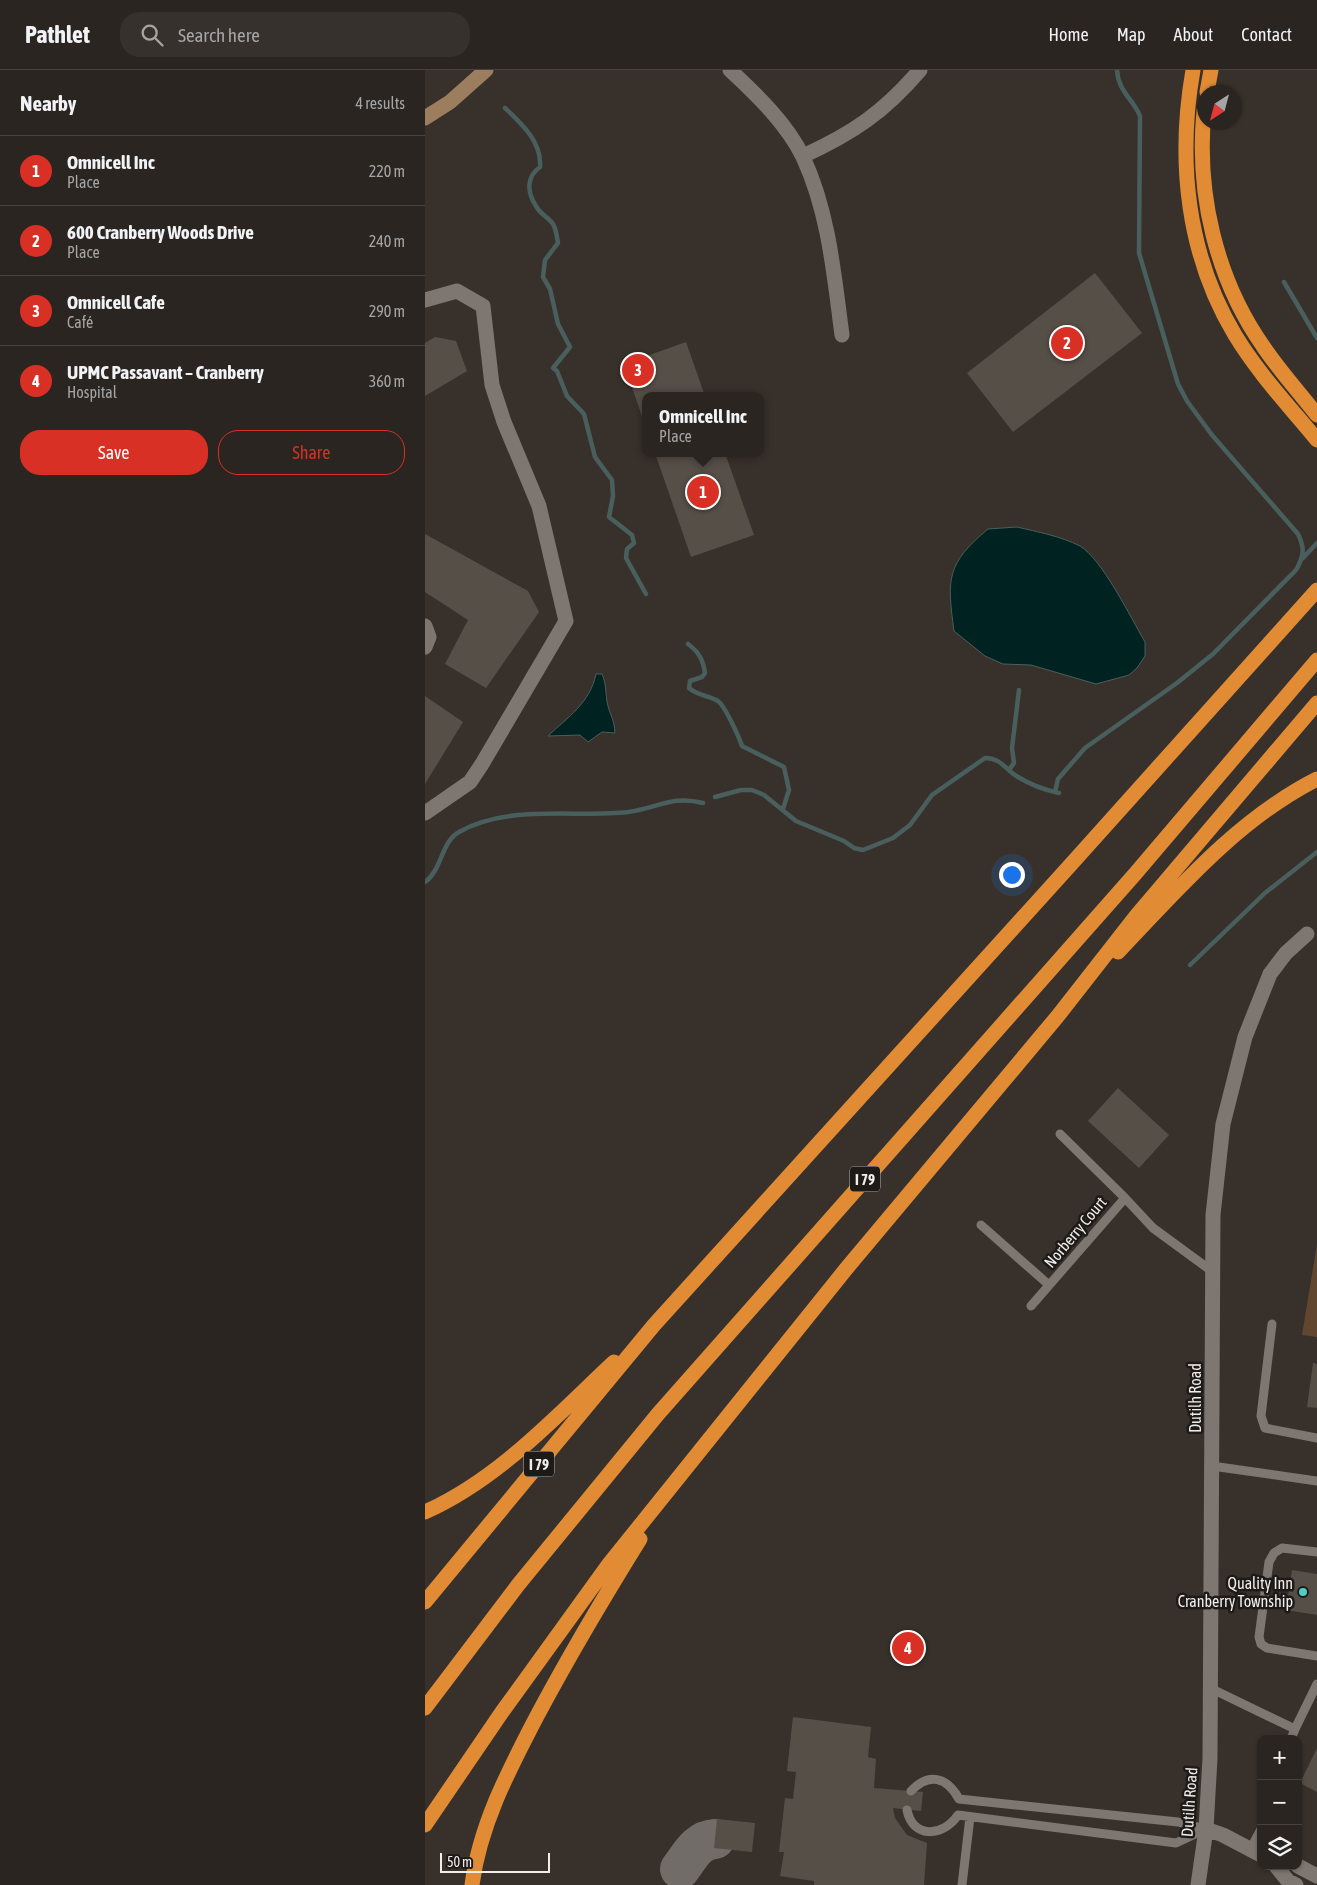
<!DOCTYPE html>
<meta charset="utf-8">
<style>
:root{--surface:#2a2520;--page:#36312d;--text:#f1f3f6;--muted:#a5a5a5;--line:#46423e;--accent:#d93025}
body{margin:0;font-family:"Asap Condensed",sans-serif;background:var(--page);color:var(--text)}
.controls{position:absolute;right:15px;bottom:15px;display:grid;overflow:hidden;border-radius:10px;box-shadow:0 1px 4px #0004}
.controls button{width:45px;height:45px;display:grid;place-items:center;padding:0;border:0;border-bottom:1px solid var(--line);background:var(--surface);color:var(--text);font:25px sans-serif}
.compass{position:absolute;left:772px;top:15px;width:45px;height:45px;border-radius:50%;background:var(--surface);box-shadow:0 1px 4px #0004;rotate:216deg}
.scale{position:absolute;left:15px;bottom:12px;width:110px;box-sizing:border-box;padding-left:5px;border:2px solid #f2edea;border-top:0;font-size:14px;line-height:18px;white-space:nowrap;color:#f2edea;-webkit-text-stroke:4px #1d1a17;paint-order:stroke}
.you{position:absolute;left:586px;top:804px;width:18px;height:18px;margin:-12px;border:4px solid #fff;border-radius:50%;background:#1a73e8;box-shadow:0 0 0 8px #1a73e833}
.badge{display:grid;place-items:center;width:32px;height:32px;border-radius:50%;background:var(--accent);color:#fff;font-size:16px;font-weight:700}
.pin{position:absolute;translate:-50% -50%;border:2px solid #fff;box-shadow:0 1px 5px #0006}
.popup{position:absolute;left:217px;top:322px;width:122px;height:65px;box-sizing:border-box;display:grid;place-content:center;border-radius:10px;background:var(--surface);filter:drop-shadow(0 1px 4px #0005);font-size:16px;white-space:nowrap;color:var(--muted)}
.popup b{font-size:19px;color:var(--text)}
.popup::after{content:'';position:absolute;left:50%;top:100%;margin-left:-10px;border:10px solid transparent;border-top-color:var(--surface)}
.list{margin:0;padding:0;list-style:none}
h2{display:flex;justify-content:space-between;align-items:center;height:65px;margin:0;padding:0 20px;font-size:21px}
h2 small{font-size:16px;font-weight:400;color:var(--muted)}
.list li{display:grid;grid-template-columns:32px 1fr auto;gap:15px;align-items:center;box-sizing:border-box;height:70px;padding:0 20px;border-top:1px solid var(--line)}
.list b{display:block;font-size:19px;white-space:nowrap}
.list p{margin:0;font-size:16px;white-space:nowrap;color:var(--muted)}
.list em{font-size:16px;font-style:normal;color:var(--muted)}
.actions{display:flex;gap:10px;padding:15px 20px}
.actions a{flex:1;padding:11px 0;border:1px solid var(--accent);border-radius:20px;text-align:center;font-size:18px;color:var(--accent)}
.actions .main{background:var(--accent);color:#fff}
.icon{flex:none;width:28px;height:28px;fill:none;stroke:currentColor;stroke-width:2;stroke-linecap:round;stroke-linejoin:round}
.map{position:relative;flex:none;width:892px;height:1815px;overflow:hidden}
header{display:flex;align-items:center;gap:30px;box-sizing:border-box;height:70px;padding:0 25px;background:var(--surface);border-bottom:1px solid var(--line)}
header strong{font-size:24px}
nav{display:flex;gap:28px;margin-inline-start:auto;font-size:18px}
.search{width:350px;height:45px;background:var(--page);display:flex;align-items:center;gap:12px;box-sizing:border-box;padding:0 18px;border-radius:20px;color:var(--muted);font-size:19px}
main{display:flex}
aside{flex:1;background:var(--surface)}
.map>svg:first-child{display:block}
.green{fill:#624730}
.water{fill:#002220;stroke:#495f5d}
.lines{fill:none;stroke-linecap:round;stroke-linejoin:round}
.stream{stroke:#495f5d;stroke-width:4.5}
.taxiway{stroke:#726c68;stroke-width:40}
.building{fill:#564f48}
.lane{stroke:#7e7670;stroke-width:9}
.street{stroke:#7e7670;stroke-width:15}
.secondary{stroke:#9c7d5e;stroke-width:15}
.highway{stroke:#e18c34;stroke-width:15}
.poi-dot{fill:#54cdc8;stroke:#1d1a17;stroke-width:2}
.labels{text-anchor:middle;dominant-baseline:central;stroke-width:5;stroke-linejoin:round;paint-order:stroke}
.shield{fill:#1d1a17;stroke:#b2aeab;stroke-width:1}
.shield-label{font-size:15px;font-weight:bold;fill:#f2edea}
.street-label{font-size:16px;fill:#f2edea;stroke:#1d1a17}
.poi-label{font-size:16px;fill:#f2edea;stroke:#1d1a17;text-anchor:end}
</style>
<header>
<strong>Pathlet</strong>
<div class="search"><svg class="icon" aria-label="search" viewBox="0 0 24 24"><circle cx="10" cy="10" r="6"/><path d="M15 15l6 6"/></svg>Search here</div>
<nav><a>Home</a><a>Map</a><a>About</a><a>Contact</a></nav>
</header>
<main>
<aside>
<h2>Nearby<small>4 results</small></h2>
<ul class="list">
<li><span class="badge">1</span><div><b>Omnicell Inc</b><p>Place</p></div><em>220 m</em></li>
<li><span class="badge">2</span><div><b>600 Cranberry Woods Drive</b><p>Place</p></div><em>240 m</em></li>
<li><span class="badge">3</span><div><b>Omnicell Cafe</b><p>Café</p></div><em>290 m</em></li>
<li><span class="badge">4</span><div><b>UPMC Passavant – Cranberry</b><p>Hospital</p></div><em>360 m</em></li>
</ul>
<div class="actions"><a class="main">Save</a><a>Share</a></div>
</aside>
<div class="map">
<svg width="892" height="1815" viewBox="0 0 892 1815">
<rect width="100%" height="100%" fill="#38312b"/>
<path class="green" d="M 892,1174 L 892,1267 L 877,1265 Z"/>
<path class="water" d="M 592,457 C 613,462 635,466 655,476 C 677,489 706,548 720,572 L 720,586 L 712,598 L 704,605 L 671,614 L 606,595 L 578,594 L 560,586 L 529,561 C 522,509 521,494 563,459 Z
M 171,604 L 177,604 C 182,615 180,625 183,636 C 186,647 189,649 190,663 L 177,662 L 163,672 L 155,665 L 123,666 C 143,647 165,633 171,604 Z"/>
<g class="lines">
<path class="stream" d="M 80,38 C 97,54 117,72 115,97 C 101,107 102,122 111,136 C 114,143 123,147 128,154 C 131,159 132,167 133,173 L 120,190 L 118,207 L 125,219 L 133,254 L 145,277 L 128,298 L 132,301 L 142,326 L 159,344 L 170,387 L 187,410 L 188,426 L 184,447 L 207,465 L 209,473 L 202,479 L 201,488 L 221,524
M 859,212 L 892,268
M 878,488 L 892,473
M 263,574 C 274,582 278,590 280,603 L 277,607 L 265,611 L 264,618 C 273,626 283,625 293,631 C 300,636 314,667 317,676 L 359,697 L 364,720 L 358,739
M 584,700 L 589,693 L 587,678 L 594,620
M 630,722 L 633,709 L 660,678 L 752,613 L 788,584 L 871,500 C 879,486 880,478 873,464 L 787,365 L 762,331 L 753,314 L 714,183 L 715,46 C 708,29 693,21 692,0
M 290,727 L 316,720 L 327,720 L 339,725 L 371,751 L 419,771 L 429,778 L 438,780 L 468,768 L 485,755 L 507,725 L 560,688 C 577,688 580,700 593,707 C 606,715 620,720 634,723
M 0,812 C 17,800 16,772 34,762 C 84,734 148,748 203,742 C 233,738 247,725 278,733
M 765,895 L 840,823 L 892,782"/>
<path class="taxiway" d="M 255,1799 C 265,1786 272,1770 290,1769"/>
</g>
<path class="building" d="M 670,203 L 717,263 L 588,362 L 542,303 Z
M 10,267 L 31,271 L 42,301 L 0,326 L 0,273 Z
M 261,272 L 280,326 L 220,326 L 220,355 L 199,294 Z
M 230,383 L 300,383 L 329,465 L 266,487 Z
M 0,464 L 103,521 L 114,542 L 61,618 L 20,594 L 43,550 L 0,522 Z
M 0,626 L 38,652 L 0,714 Z
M 693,1018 L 744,1065 L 714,1098 L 663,1051 Z
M 888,1293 L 892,1294 L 892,1338 L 882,1337 Z
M 867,1500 L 892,1504 L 892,1545 L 861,1540 Z
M 368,1647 L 446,1657 L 443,1687 L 451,1689 L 449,1718 L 498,1722 L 496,1741 L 468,1738 L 470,1748 L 482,1765 L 502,1773 L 499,1815 L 389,1815 L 389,1811 L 355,1806 L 359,1782 L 354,1782 L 360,1728 L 368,1729 L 371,1702 L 362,1701 Z
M 892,1678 L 892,1722 L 875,1713 Z
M 292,1749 L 330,1753 L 327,1782 L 289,1778 Z"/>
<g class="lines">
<path class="lane" d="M 635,1064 L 700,1128
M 556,1155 L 624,1215
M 606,1236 L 700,1128 L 728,1158 L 788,1202
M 847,1254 L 836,1346 L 840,1358 L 892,1368
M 787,1396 L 892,1411
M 892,1482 L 857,1478 L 849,1483 L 844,1492 L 834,1567 L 836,1574 L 842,1578 L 892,1586
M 787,1619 L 870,1659 L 892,1614
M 866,1669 L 870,1659
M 482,1740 C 488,1769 518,1767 533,1745 L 751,1773 L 781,1759 L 753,1752 L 534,1729 C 522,1707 504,1702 486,1721
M 825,1780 L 836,1759
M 537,1815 L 545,1747"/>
<path class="street" d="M 305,0 C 332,25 362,54 378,87 C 404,143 409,205 417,265
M 378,86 C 428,63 458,43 495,0
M 0,230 L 32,221 L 58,236 L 67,315 L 79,352 L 114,436 L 141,551 L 57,694 L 45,712 L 0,743
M 0,556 L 4,567 L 0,577
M 781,1759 L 798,1765 L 836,1785
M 851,1796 L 863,1811 L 871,1815
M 873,1796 L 892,1806
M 773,1815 L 781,1759 L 785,1688 L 788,1145 L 798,1054 L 820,967 L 845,904 L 861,883 L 882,864"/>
<path class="secondary" d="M 0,48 L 25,32 L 61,0"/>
<path class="highway" d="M 768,0 C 752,91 762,185 810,265 C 833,303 864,336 892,370
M 782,22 L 786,0
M 779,41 C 771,123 791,209 838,276 C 854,300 874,322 892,345
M 693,882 C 753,819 813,749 892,709
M 0,1442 C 74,1409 131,1346 189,1292
M 0,1532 L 229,1255 L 649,791 L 892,520
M 0,1638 L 93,1515 L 233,1344 L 710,804 L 892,590
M 0,1755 L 77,1642 L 184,1494 L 421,1199 L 632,947 L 711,846 L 892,633
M 47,1815 C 55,1754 84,1700 112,1646 C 144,1586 179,1527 215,1469"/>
</g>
<circle class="poi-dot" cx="878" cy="1522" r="5"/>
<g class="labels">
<g class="shield">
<rect x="425" y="1096.5" width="30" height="25" rx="4"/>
<rect x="99" y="1381.5" width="30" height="25" rx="4"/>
</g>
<g class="shield-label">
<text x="440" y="1109">I 79</text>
<text x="114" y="1394">I 79</text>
</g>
<g class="street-label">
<text transform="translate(650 1162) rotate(-50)">Norberry Court</text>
<text transform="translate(770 1328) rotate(-90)">Dutilh Road</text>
<text transform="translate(764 1732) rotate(-86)">Dutilh Road</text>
</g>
<g class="poi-label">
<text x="868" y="1513">Quality Inn<tspan x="868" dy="18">Cranberry Township</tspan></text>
</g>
</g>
</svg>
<div class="controls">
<button>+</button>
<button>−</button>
<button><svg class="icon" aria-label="layers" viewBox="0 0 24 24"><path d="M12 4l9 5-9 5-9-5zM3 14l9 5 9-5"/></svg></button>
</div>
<svg class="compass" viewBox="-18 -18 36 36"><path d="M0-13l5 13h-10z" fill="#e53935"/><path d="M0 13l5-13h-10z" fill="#a5a5a5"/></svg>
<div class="scale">50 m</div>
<div class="you"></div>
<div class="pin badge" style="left:278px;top:422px">1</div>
<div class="popup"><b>Omnicell Inc</b>Place</div>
<div class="pin badge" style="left:642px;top:273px">2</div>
<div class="pin badge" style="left:213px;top:300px">3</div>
<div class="pin badge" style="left:483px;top:1578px">4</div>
</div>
</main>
